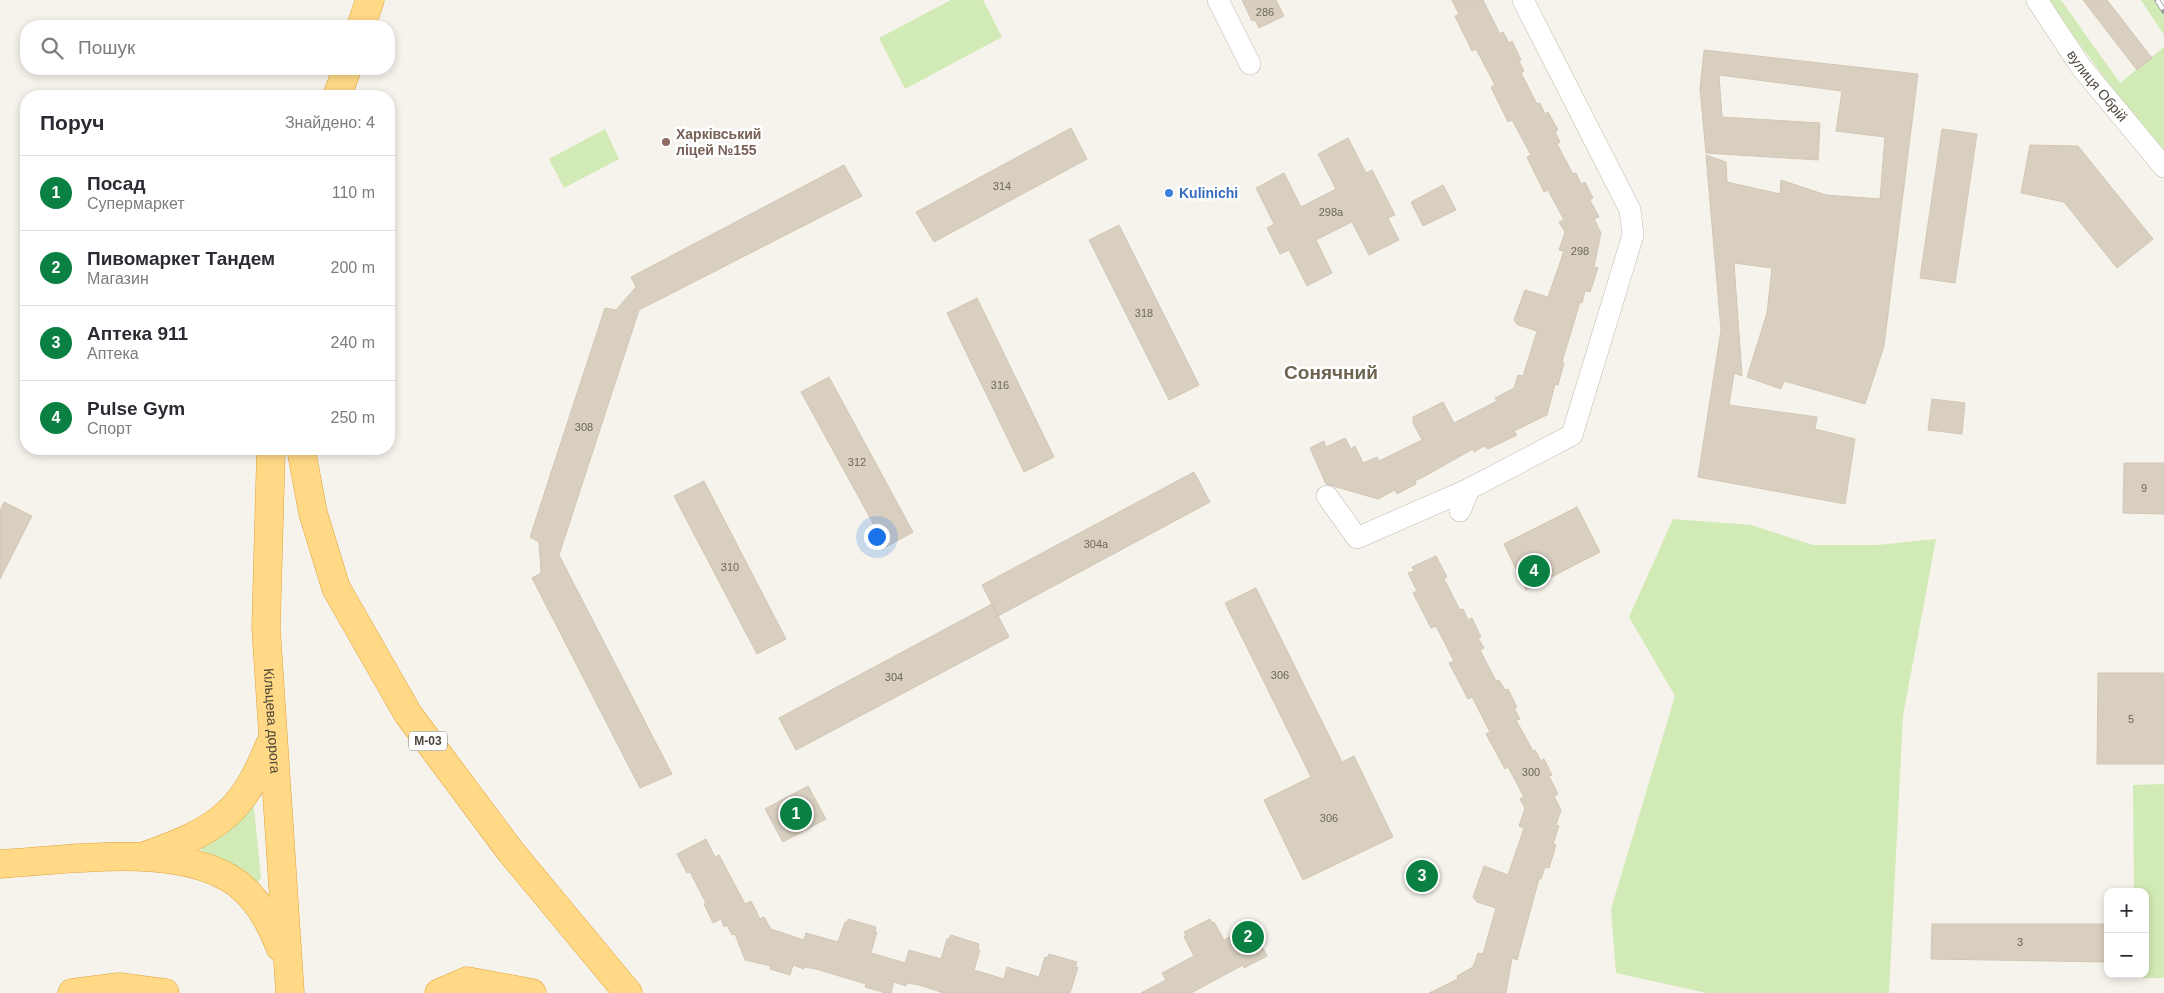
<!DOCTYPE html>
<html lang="uk">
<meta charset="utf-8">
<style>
:root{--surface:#fff;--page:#f7f7f7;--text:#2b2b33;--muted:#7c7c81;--line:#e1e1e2;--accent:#0b8043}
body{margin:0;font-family:Arial,sans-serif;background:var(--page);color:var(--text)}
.controls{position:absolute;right:15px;bottom:15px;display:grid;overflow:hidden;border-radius:10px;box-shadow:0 2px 8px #0003}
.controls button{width:45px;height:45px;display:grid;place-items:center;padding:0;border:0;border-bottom:1px solid var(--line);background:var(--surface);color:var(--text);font:25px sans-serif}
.you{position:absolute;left:876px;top:536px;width:18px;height:18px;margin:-12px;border:4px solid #fff;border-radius:50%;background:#1a73e8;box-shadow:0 0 0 8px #1a73e833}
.badge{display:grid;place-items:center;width:32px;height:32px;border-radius:50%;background:var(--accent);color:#fff;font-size:16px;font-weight:700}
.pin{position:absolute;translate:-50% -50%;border:2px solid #fff;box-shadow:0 1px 5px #0006}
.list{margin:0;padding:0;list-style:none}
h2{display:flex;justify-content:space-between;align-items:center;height:65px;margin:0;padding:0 20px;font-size:21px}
h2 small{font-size:16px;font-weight:400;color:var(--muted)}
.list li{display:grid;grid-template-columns:32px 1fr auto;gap:15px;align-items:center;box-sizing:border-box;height:75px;padding:0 20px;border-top:1px solid var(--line)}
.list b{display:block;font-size:19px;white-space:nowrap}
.list p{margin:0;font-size:16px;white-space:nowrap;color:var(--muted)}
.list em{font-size:16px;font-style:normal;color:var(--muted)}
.icon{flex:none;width:28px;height:28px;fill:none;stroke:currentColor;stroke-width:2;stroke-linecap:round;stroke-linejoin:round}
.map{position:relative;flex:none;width:2164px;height:993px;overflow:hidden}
.search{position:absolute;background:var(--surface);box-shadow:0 2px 8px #0003;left:20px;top:20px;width:375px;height:55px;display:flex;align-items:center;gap:12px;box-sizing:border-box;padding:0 18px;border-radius:20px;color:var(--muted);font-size:19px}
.panel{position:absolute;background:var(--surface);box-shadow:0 2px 8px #0003;left:20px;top:90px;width:375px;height:365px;border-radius:20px}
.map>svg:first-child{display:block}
.green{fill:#d2eab5}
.building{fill:#d8cfc1;stroke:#d3c7b4}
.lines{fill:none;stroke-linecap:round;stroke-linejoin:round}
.minor-casing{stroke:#c2bbae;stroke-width:22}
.trunk-casing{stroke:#e0a43c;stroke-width:29}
.minor{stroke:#fff;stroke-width:21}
.trunk{stroke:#ffd985;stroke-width:28}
.rail-casing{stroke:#9a9a9a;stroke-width:5.5}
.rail{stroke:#fff;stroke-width:4;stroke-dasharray:11;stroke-linecap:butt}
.education-dot{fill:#8d6e63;stroke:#fff;stroke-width:2}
.shop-dot{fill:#3f7fe0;stroke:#fff;stroke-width:2}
.labels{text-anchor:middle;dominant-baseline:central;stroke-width:5;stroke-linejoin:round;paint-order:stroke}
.number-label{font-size:11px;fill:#6e675b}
.shield{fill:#fff;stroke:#817c74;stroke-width:1}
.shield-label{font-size:12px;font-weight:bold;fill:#4b4439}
.street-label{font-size:14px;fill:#4b4439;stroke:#fff}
.education-label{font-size:14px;font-weight:bold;fill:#785e54;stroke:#fff;text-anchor:start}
.shop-label{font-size:14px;font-weight:bold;fill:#366cbe;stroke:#fff;text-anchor:start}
.district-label{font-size:19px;font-weight:bold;fill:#6e6250;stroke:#fff}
</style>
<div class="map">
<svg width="2164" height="993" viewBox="0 0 2164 993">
<rect width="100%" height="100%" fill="#f6f3ec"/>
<path class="green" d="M 951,0 L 983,0 L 1002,37 L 905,89 L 879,38 Z
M 2047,0 L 2061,0 L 2120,83 L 2164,47 L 2164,158 Z
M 2141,0 L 2156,0 L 2164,13 L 2164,35 Z
M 605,129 L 619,159 L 564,188 L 549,159 Z
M 1673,519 L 1751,525 L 1813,545 L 1878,545 L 1936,539 L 1903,716 L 1889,993 L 1707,993 L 1616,973 L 1611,909 L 1675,696 L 1629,617 Z
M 2164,784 L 2164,978 L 2135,978 L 2135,974 L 2145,974 L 2145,892 L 2134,892 L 2133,785 Z
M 248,803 L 254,808 L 261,877 L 256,886 L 233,868 L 200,849 L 222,830 Z"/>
<path class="building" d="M 1242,0 L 1276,0 L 1284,16 L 1259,28 L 1255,20 L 1252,21 Z
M 1452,0 L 1483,0 L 1500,34 L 1503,32 L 1509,43 L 1512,41 L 1521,60 L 1519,61 L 1524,71 L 1521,73 L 1537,104 L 1540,103 L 1545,114 L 1548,112 L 1558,130 L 1555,132 L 1560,142 L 1557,144 L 1573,174 L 1576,173 L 1581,184 L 1585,182 L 1593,198 L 1590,200 L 1599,217 L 1594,219 L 1601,233 L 1594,267 L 1598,268 L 1590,292 L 1585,291 L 1582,303 L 1580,302 L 1562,362 L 1564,363 L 1558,385 L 1555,384 L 1547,415 L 1514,431 L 1517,435 L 1488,449 L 1484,446 L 1474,452 L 1473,449 L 1427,475 L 1415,481 L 1416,484 L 1397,494 L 1395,490 L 1378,499 L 1326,484 L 1310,448 L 1324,441 L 1326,447 L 1345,438 L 1351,449 L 1355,446 L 1363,463 L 1377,457 L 1379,461 L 1422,440 L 1413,423 L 1413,417 L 1443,402 L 1454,423 L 1497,401 L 1495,398 L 1514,388 L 1518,375 L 1523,376 L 1537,331 L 1518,325 L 1514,320 L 1525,290 L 1548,297 L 1564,251 L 1559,250 L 1565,232 L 1559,222 L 1564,220 L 1548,190 L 1544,192 L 1527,157 L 1531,155 L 1512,120 L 1508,122 L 1491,87 L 1495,85 L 1476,49 L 1472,51 L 1455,16 L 1459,14 Z
M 2083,0 L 2107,0 L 2152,58 L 2137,70 Z
M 1704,50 L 1918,74 L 1884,346 L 1865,404 L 1784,381 L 1781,389 L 1747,377 L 1767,313 L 1772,268 L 1734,263 L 1742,376 L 1734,373 L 1729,405 L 1817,417 L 1815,429 L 1855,439 L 1845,504 L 1698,477 L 1721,330 L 1706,155 L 1726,162 L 1727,182 L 1780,194 L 1781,180 L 1826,195 L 1880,199 L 1885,137 L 1836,131 L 1842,91 L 1719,75 L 1722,117 L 1820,123 L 1818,160 L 1706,153 L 1700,89 Z
M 1071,128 L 1087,159 L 934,242 L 916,212 Z
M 1942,129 L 1977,134 L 1955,283 L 1920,278 Z
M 1348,138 L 1366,173 L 1372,170 L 1395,215 L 1388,218 L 1399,240 L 1369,255 L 1352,222 L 1316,240 L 1332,273 L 1307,286 L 1289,250 L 1280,254 L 1267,228 L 1274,224 L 1256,188 L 1284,173 L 1301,207 L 1336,189 L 1318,154 Z
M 2030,145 L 2078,146 L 2153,239 L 2117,268 L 2064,202 L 2021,193 Z
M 844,165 L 862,196 L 639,310 L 559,555 L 672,774 L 640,788 L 532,578 L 541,573 L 539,542 L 530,537 L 605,308 L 616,310 L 636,287 L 631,277 Z
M 1443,185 L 1456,210 L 1423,226 L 1411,202 Z
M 1119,225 L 1199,385 L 1169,400 L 1089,240 Z
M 977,298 L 1054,457 L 1024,472 L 947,313 Z
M 829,377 L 913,532 L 886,547 L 801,392 Z
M 1932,399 L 1965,403 L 1962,434 L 1928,430 Z
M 2124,463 L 2164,463 L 2164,514 L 2123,513 Z
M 1194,472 L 1210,502 L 998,616 L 982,585 Z
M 704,481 L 786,639 L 757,654 L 674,496 Z
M 4,502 L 32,516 L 0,579 L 0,511 Z
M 1577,507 L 1600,552 L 1526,590 L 1504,544 Z
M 1436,556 L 1447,577 L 1444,579 L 1460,610 L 1463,609 L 1468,620 L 1472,618 L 1481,637 L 1478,638 L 1484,648 L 1480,650 L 1496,681 L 1499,680 L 1505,690 L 1508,689 L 1517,707 L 1514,708 L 1520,719 L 1516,720 L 1533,751 L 1535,750 L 1541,761 L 1544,759 L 1552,775 L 1549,776 L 1558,794 L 1554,796 L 1561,810 L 1556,825 L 1559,826 L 1553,844 L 1556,845 L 1549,868 L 1545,867 L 1541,879 L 1539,879 L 1517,960 L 1512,958 L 1506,993 L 1429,993 L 1458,979 L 1457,976 L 1473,967 L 1478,953 L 1483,954 L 1496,908 L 1477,902 L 1473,897 L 1484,866 L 1508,875 L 1524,828 L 1519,826 L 1525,808 L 1520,799 L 1524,797 L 1508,767 L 1505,769 L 1486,734 L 1490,732 L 1472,697 L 1468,699 L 1449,663 L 1454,661 L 1436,626 L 1431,628 L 1413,593 L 1417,591 L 1408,573 L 1414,571 L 1412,567 Z
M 1256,588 L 1342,762 L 1354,756 L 1393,837 L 1303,880 L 1264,800 L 1311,777 L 1225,603 Z
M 992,604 L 1009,637 L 796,750 L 779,718 Z
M 2098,673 L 2164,673 L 2164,764 L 2097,764 Z
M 808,786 L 826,819 L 783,842 L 765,809 Z
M 706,839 L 715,857 L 719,855 L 745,904 L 751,901 L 760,919 L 764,917 L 771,929 L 804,940 L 806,933 L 838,942 L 845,922 L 847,923 L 848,919 L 876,927 L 875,932 L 877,932 L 871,953 L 905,963 L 909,950 L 941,959 L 947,939 L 949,939 L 951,935 L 979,944 L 978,949 L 980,950 L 974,970 L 1004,979 L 1007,967 L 1039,977 L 1045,957 L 1047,958 L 1049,954 L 1077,962 L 1075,967 L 1078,967 L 1070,993 L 944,993 L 919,985 L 907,983 L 906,986 L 894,982 L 891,993 L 886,993 L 865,987 L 866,984 L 816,969 L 804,967 L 804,969 L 793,965 L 790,975 L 770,969 L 771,966 L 745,960 L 735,934 L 732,935 L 727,925 L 724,927 L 721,919 L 713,923 L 704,904 L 706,903 L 690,872 L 687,873 L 677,854 Z
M 1210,919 L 1212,923 L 1214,922 L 1224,940 L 1251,926 L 1267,956 L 1244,968 L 1243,965 L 1191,993 L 1141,993 L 1166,980 L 1162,973 L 1194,956 L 1184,937 L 1186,936 L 1184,932 Z
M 1932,924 L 2108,924 L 2108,962 L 1931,959 Z"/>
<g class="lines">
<defs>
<g id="minor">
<path d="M 1218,0 L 1250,64"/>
<path id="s1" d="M 2037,0 L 2081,67 L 2164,167"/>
<path d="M 1327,496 L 1357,538 L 1469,489"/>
<path d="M 1460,511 L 1469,489 L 1572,435 L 1633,235 L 1630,210 L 1523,0"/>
</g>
<g id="trunk">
<path d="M 361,26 L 370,0"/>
<path d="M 337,96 L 347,69"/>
<path id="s2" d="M 271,449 L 266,628 L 290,993"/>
<path d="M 301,449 L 313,513 L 336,588 L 408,714 L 511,852 L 628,993"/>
<path d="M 147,855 C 214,831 242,815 269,746"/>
<path d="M 0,864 C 67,860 170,843 229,878 C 255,893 270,921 280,947"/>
<path d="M 72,993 L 119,987 L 165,993"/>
<path d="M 439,993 L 467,981 L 532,993"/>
</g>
</defs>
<use href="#minor" class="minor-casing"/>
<use href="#trunk" class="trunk-casing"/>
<use href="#minor" class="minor"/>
<use href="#trunk" class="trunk"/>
<defs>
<path id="rail" d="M 2157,0 L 2164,11"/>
</defs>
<use href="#rail" class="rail-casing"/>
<use href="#rail" class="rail"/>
</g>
<circle class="education-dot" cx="666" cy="142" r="5"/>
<circle class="shop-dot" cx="1169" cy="193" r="5"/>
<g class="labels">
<g class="number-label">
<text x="1265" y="12">286</text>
<text x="1002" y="186">314</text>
<text x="1331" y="212">298а</text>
<text x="1580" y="251">298</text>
<text x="1144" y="313">318</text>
<text x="1000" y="385">316</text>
<text x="584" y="427">308</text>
<text x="857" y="462">312</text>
<text x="2144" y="488">9</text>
<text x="1096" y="544">304а</text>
<text x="730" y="567">310</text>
<text x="1280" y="675">306</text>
<text x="894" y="677">304</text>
<text x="2131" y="719">5</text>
<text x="1531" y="772">300</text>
<text x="1329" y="818">306</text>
<text x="2020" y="942">3</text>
</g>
<rect class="shield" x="409" y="731.5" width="38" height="19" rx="4"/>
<g class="shield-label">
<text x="428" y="741">М-03</text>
</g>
<g class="street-label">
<text stroke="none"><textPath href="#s1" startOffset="105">вулиця Обрій</textPath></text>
<text stroke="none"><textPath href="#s2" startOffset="272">Кільцева дорога</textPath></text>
</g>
<g class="education-label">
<text x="676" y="134">Харківський<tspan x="676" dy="16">ліцей №155</tspan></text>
</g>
<g class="shop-label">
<text x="1179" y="193">Kulinichi</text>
</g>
<g class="district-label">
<text x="1331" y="372">Сонячний</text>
</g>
</g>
</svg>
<div class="controls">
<button>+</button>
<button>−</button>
</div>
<div class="you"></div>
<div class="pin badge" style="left:796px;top:814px">1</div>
<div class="pin badge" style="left:1248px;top:937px">2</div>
<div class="pin badge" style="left:1422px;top:876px">3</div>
<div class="pin badge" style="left:1534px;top:571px">4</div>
<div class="search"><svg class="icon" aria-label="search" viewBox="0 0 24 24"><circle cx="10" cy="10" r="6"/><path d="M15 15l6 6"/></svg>Пошук</div>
<section class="panel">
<h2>Поруч<small>Знайдено: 4</small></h2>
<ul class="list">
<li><span class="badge">1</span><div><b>Посад</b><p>Супермаркет</p></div><em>110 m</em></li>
<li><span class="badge">2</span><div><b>Пивомаркет Тандем</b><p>Магазин</p></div><em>200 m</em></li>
<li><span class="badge">3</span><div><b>Аптека 911</b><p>Аптека</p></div><em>240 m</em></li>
<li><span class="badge">4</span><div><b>Pulse Gym</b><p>Спорт</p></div><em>250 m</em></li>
</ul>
</section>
</div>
